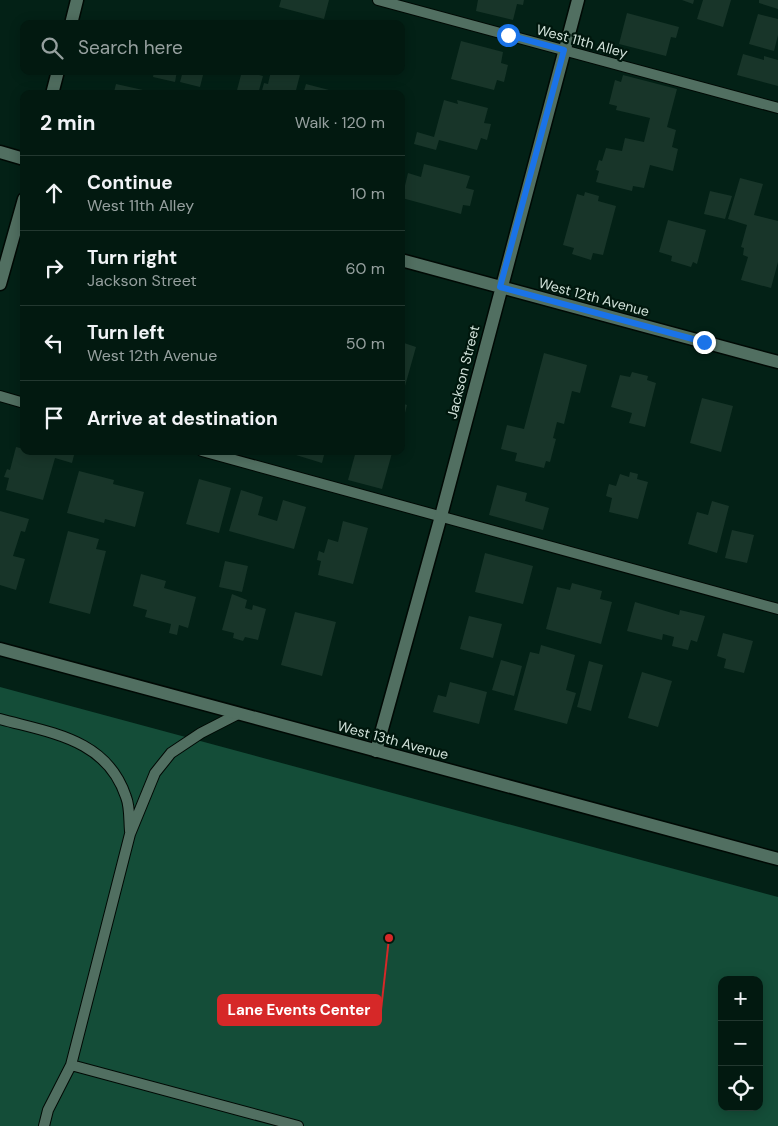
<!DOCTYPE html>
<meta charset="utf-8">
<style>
:root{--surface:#021910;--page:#10261e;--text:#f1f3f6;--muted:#96a09f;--line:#233830}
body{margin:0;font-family:"DM Sans",sans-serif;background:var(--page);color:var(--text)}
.controls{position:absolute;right:15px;bottom:15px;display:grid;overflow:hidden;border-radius:10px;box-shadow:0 2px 12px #0003}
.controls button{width:45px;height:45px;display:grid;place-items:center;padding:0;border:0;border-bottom:1px solid var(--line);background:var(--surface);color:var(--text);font:25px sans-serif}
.stop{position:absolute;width:15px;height:15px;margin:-11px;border:4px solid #1a73e8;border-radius:50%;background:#fff}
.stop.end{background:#1a73e8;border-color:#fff;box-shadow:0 1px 5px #0008}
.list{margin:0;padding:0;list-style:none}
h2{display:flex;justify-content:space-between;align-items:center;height:65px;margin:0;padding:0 20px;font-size:21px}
h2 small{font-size:16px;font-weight:400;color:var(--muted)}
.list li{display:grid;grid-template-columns:32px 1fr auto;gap:15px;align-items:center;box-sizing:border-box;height:75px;padding:0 20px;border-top:1px solid var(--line)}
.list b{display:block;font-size:19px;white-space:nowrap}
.list p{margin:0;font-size:16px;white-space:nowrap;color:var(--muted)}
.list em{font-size:16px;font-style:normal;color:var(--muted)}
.icon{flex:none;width:28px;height:28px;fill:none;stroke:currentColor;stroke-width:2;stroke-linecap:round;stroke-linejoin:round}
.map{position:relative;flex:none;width:778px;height:1126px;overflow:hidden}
.search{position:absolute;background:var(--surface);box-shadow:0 2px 12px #0003;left:20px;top:20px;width:385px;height:55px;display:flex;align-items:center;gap:12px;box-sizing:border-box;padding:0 18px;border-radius:10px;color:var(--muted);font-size:19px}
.panel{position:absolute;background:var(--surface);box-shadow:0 2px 12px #0003;left:20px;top:90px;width:385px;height:365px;border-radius:10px}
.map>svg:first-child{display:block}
.green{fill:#144d38;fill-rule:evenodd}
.building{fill:#183529}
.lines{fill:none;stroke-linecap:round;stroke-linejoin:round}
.service-casing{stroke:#000904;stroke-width:12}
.minor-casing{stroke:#000904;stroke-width:15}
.secondary-casing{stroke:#000904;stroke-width:15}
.service{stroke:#516f61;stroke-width:10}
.minor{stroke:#516f61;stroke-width:12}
.secondary{stroke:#516f61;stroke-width:12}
.route{stroke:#1a73e8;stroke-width:6}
.labels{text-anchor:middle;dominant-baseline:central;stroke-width:4.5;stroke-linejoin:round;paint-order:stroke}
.street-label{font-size:14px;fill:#d2e3db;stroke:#00170d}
.leader{fill:none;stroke:#d62828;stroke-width:2}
.callout-dot{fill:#d62828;stroke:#00170d;stroke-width:2}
.callout{fill:#d62828;stroke:#d62828;stroke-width:2}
.callout-label{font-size:15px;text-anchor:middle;font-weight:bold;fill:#fff}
</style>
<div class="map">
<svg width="778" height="1126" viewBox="0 0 778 1126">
<rect width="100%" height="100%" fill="#032116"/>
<path class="green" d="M 0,687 L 778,897 L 778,1126 L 0,1126 ZM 722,980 L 759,980 L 759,1107 L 722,1107 Z"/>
<path class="building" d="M 281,0 L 329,0 L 324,19 L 279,7 Z
M 478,0 L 524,0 L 523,5 L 517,4 L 513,20 L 476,11 Z
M 682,0 L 694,0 L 693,4 Z
M 703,0 L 731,0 L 723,27 L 697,19 Z
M 759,0 L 778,0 L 778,9 L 759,3 Z
M 627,13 L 679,27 L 676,38 L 671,37 L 666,56 L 619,44 Z
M 758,14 L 778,19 L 778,35 L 774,51 L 749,44 Z
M 461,41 L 503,52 L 501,63 L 508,65 L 504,82 L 497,80 L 494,90 L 451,79 Z
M 743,54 L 764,60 L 764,56 L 778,60 L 778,86 L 737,75 Z
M 154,71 L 177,71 L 175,82 L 153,77 Z
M 183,71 L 204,71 L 200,87 L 180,82 Z
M 242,71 L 263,76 L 258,94 L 236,94 Z
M 271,71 L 301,71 L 295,94 L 261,94 L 264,83 L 268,84 Z
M 623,75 L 677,89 L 667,127 L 676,130 L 672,147 L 678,149 L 673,171 L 650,165 L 644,188 L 633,186 L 632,191 L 596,182 L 599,171 L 596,170 L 599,160 L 602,161 L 606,148 L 622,151 L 625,138 L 644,142 L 650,118 L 616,110 L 617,106 L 609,104 L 615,80 L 621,82 Z
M 116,84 L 143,90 L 142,94 L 104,94 L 105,90 L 114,92 Z
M 306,84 L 329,90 L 328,94 L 303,94 Z
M 444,100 L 458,104 L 457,100 L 488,108 L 484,123 L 491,124 L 487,140 L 481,138 L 477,150 L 439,140 L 436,150 L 414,144 L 417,132 L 434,137 Z
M 424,164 L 470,176 L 466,188 L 474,190 L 470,206 L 463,205 L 461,214 L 402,198 L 408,173 L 421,177 Z
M 740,178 L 763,184 L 754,215 L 778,221 L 778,262 L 771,288 L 741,280 L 748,257 L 743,255 L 744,248 L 741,247 L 747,225 L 728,219 Z
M 710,191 L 732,196 L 725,219 L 704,214 Z
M 585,192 L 599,196 L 598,201 L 616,206 L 603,255 L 593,253 L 591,260 L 572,254 L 574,248 L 563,245 L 577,194 L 584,196 Z
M 668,220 L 706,230 L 697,264 L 693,262 L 691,267 L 671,261 L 672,256 L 659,252 Z
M 401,342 L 416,347 L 405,386 L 401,385 Z
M 544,353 L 587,365 L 580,393 L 572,391 L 564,424 L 557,422 L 553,438 L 556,439 L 550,462 L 546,461 L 544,468 L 515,461 L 517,453 L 501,449 L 507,425 L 524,429 Z
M 632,372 L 648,376 L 647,380 L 656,383 L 645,427 L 629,423 L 632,413 L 611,407 L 620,375 L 630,377 Z
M 702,398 L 733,406 L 721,452 L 690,443 Z
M 401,403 L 407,405 L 402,425 L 401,425 Z
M 16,447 L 24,449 L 24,451 L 35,452 L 75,451 L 72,463 L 55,458 L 43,500 L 6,490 L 9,478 L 4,477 L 7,469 L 10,470 Z
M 297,451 L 325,451 L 322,463 L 296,455 Z
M 356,451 L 392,453 L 382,489 L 348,480 Z
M 79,471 L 114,480 L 113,484 L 144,492 L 135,527 L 105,519 L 104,523 L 67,513 Z
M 630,472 L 638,474 L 637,479 L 648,482 L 638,519 L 609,512 L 612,498 L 606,496 L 609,484 L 616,486 L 620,474 L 629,477 Z
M 199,479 L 231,488 L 219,533 L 186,524 Z
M 497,485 L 527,493 L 525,501 L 549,508 L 543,530 L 489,515 Z
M 241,490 L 263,497 L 258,515 L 277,521 L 283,500 L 306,507 L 294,549 L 229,531 Z
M 712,501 L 729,506 L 717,553 L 688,544 L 697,512 L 708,515 Z
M 0,511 L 29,519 L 25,532 L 21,531 L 13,556 L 25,559 L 16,590 L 0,585 Z
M 343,521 L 368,528 L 353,584 L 318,575 L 321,561 L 317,560 L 319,551 L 324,553 L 328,539 L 338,542 Z
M 732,530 L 754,535 L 747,563 L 725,558 Z
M 68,531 L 99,539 L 96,549 L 106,551 L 90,614 L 49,603 Z
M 485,553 L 533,566 L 523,604 L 475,592 Z
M 225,561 L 248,566 L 242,592 L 219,587 Z
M 141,574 L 166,581 L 164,588 L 196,597 L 188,628 L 179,625 L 177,635 L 169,633 L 171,624 L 145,617 L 147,610 L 133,606 Z
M 572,583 L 602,591 L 600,599 L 612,602 L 601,644 L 546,629 L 557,587 L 570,590 Z
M 232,594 L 247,600 L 245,608 L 252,610 L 253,605 L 266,609 L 258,640 L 245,637 L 243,641 L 233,638 L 234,633 L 222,630 Z
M 635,602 L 679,615 L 680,610 L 705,616 L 697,642 L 691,640 L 688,650 L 672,646 L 674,637 L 663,634 L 662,640 L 627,631 Z
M 295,612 L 336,622 L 322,676 L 281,665 Z
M 469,616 L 502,624 L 493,658 L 460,649 Z
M 723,633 L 753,641 L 744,673 L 724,668 L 726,659 L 717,656 Z
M 541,645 L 575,655 L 566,690 L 576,693 L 567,724 L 514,710 L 530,652 L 539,654 Z
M 501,660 L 522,666 L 514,696 L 492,690 Z
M 589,661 L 603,665 L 591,711 L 577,707 Z
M 642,672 L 672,681 L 658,727 L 628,718 Z
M 450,682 L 487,692 L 479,724 L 433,712 L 438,695 L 446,697 Z"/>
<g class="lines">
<defs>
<path id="service" d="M 378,0 L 778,108
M 0,396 L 24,403
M 202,451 L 778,609
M 0,719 C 51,733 107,739 126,797 C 130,807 129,820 130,831
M 71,1065 L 298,1126
M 44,1126 L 48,1110 L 71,1065 L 130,834 L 155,773 L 171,753 L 201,733 L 238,714"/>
<path id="minor" d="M 71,24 L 77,0
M 52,94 L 58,71
M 0,152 L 24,159
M 401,260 L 778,362
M 0,284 L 24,199
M 376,751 L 441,516 L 578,0"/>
<path id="secondary" d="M 0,649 L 778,859"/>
</defs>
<use href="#service" class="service-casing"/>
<use href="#minor" class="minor-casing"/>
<use href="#secondary" class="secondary-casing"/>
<use href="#service" class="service"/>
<use href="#minor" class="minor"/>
<use href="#secondary" class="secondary"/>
</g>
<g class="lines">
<path class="route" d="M 508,35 L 564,50 L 500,287 L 704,342"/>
</g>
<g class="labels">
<g class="street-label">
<text transform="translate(582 41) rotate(15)">West 11th Alley</text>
<text transform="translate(594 297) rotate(15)">West 12th Avenue</text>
<text transform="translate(463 372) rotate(-76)">Jackson Street</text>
<text transform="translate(393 740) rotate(15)">West 13th Avenue</text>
</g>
</g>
<path class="leader" d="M389 938L381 1010"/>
<circle class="callout-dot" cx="389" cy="938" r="5"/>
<rect class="callout" x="218" y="995" width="163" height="30" rx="5"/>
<g class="callout-label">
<text x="299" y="1015">Lane Events Center</text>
</g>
</svg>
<div class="controls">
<button>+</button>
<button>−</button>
<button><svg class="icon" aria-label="locate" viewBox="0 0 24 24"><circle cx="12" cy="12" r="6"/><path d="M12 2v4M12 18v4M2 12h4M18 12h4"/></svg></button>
</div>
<div class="stop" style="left:508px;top:35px"></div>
<div class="stop end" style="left:704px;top:342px"></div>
<div class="search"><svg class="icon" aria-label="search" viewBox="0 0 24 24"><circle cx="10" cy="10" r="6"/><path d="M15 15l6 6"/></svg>Search here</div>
<section class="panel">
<h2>2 min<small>Walk · 120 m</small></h2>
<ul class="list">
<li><svg class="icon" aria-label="ahead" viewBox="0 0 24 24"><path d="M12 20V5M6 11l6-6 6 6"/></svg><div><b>Continue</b><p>West 11th Alley</p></div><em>10 m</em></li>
<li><svg class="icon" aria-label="right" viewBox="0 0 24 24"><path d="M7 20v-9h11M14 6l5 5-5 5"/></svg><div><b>Turn right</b><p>Jackson Street</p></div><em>60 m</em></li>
<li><svg class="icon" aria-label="left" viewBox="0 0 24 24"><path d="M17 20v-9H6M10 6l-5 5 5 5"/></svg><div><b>Turn left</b><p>West 12th Avenue</p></div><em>50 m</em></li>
<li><svg class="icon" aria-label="arrive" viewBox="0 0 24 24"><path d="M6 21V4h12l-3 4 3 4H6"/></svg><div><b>Arrive at destination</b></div></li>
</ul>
</section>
</div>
